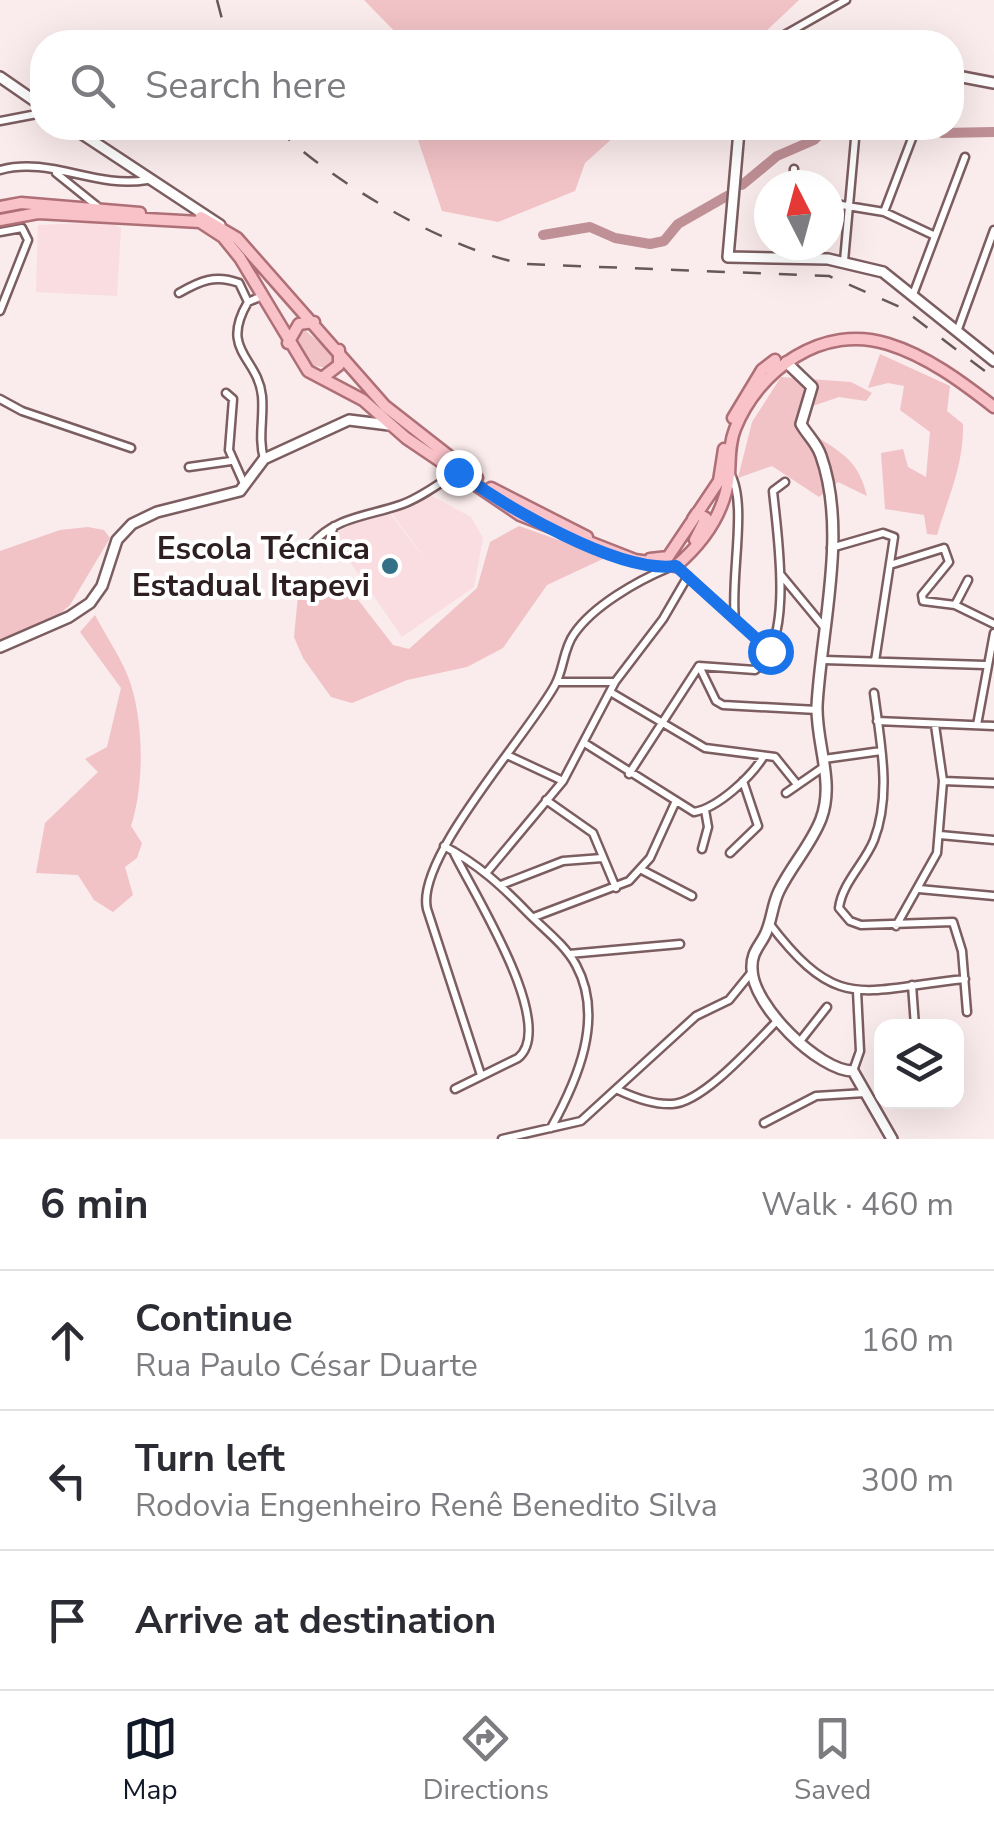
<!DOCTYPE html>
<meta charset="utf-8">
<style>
:root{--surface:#fff;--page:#f7f7f7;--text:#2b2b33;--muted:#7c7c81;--line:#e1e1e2;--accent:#111827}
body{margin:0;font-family:"Nunito Sans",sans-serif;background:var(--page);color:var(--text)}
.controls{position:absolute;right:30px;bottom:30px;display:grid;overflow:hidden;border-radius:20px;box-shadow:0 10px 40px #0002}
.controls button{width:90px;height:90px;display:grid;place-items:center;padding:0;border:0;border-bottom:2px solid var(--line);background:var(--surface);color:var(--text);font:50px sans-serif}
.compass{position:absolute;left:754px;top:170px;width:90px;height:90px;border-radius:50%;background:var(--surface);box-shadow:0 10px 40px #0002;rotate:354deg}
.stop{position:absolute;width:30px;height:30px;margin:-22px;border:8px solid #1a73e8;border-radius:50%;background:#fff}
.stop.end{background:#1a73e8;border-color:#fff;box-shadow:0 2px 10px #0008}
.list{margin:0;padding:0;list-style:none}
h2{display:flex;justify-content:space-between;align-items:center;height:130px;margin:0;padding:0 40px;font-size:42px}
h2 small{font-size:32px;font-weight:400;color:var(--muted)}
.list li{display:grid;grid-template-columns:65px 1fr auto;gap:30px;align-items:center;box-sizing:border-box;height:140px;padding:0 40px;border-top:2px solid var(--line)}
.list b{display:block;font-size:38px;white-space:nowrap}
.list p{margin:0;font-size:32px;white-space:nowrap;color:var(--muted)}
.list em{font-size:32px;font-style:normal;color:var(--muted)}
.icon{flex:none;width:55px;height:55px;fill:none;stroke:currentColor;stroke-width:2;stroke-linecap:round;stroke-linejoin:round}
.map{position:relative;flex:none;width:994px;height:1139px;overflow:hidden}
.search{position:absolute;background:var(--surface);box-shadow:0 10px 40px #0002;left:30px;right:30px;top:30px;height:110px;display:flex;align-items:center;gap:25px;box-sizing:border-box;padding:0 35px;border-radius:40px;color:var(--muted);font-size:38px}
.sheet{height:550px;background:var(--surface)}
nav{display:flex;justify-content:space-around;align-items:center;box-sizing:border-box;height:140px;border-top:2px solid var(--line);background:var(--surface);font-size:28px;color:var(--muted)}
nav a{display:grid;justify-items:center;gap:5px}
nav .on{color:var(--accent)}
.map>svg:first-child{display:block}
.built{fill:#f9dde0}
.green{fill:#f1c2c6}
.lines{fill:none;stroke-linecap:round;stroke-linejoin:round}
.river{stroke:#bf9095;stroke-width:10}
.street-casing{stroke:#7c5d60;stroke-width:11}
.secondary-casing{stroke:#7c5d60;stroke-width:14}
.primary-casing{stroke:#af6f76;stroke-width:15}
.street{stroke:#fff;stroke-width:6}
.secondary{stroke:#fff;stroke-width:9}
.primary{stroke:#f9c2c8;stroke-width:10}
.rail{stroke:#665859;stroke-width:2.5;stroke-dasharray:18 18;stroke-linecap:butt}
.route{stroke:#1a73e8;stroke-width:12}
.poi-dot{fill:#347188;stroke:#fff;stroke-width:4}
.labels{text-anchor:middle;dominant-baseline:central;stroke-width:8;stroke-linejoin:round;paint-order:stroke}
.poi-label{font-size:32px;font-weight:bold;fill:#2e2022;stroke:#fff;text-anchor:end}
</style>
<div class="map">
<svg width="994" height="1139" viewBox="0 0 994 1139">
<rect width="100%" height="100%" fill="#faebec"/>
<path class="built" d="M 111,222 L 121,228 L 117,296 L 36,292 L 38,225 Z
M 430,495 L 471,517 L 483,538 L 474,587 L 402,637 L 332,536 L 356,521 L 389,512 L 434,571 L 391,512 Z"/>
<path class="green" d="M 364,0 L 799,0 L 762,35 L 741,32 L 717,42 L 405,42 Z
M 414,128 L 624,128 L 585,163 L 575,191 L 498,222 L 442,211 Z
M 301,327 L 332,353 L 333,362 L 328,368 L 309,365 L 294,343 Z
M 880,354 L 950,386 L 947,411 L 963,424 C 964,465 948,497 937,535 L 927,534 L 924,515 L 885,509 L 881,453 L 903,449 L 908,467 L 926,477 L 930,432 L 900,410 L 904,386 L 888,383 L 868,388 Z
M 781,377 L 851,382 L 872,393 L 866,401 L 839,397 L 804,409 L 804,427 C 836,452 857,454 867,496 L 838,482 L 819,497 L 772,466 L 738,478 L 752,422 Z
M 519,526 L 607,557 L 547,585 L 503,648 L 467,667 L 407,680 L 352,703 L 331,697 L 303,658 L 294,637 L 299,586 L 342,579 L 393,645 L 409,649 L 477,588 L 490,542 Z
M 88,527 L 104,530 L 110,538 L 70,605 L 56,617 L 0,644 L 0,551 L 60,530 Z
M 95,615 C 107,638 124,662 131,685 C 144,727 144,786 131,826 L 142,843 L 137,858 L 125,867 L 133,895 L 113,912 L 94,900 L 78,875 L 36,873 L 45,823 L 98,772 L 85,759 L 107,747 L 121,688 L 80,632 Z"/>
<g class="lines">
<path class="river" d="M 935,128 L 942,133 L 994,132
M 742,185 L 777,156 L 814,140 L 826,128
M 543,235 L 590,227 L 615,238 L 650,244 L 664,241 L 678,224 L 727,196"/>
<defs>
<path id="street" d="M 772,42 L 846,0
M 0,121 L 42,113
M 0,170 C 50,156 95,189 147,180
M 56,173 L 97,206
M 793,185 L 794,169
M 829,203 L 884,212 L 933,235
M 884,212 L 916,128
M 0,232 L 22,228 L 28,240 L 0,311
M 787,257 L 788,245
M 844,261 L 856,128
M 914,292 L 965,157
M 179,293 C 200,281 215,274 239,283 L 248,302
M 262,296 L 248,302 C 219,351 258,357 262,396 C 264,418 258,438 264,459
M 958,329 L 994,230
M 226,393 L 233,399 L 229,450 L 245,486
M 0,399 L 22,411 L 131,448
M 189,467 L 231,461
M 730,473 C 748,503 730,577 735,619
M 334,526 L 324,554 L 314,557 L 312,544 C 335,517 368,516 400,505 C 419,499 438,484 456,473
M 831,548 L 883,533 L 894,537 L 875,661
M 893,564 L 944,548 L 949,562 L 922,595 L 923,601 L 955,605 L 994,624
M 677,567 L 770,651
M 781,575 L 824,627
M 955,605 L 968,580
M 824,660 L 985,665
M 699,666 L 716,701 L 723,705 L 817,710
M 557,682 L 615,682
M 612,693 L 705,748 L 775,757 L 796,783
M 874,693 C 880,740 892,794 874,840 C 865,863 842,883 839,908 L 850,921 L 861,925 L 953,922 L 962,951 L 967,1012
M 877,721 L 994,726
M 977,725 L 994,633
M 586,744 L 694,812 C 718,808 751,777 764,756
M 507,755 L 563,781
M 824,759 L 881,751
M 629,774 L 699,666 L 755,670 C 795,643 777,533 773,491 L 785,482
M 943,781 L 994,783
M 786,793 L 825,766
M 546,800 L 593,833 L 616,888
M 940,835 L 994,840
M 444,846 C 478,864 503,887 529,914 C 545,930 565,945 576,965 C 605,1018 577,1081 551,1128
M 702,849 L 708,827 L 705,810
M 453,851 C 470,888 559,1025 518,1058 L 455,1089
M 730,853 L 758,826 L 743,781
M 642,870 L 692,896
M 487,872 L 563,781 L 615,682 L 663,619 L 688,576
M 501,885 L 563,861 L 602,858
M 919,889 L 994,896
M 534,917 L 629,881 L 650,858 L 675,803
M 769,923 C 839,1015 862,989 965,979
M 896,926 L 937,853 L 943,781 L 935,725
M 569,954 L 680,944
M 912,985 L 915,1026
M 801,1040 L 827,1007
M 853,1071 L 860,1051 L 857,991
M 481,1075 L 427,909 C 415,858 528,735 555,685 C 564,669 563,649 574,634 C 593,606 637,581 668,568
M 618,1090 C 635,1098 653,1105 672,1104 C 703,1103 755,1043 777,1021
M 764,1123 L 816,1096 L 865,1093
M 502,1139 L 581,1121 L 696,1016 L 729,1000 L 751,973"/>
<path id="secondary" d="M 952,75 L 994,83
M 0,77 L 42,106
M 73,128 L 220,225
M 739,131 L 728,257 L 828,259 L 883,272 L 994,361
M 786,362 L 812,387 L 801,424 C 807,435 817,443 821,456 C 848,532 821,629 817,706 C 816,744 835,782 821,819 C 811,845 791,866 779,891 C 772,905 772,921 765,935 C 759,947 751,953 752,969 C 752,1005 819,1071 853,1071 L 892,1139
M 0,647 L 69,617 L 90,603 L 102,586 L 117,540 L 132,524 L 157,512 L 240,491 L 264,459 L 349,420 L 389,425"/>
<path id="primary" d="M 0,207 L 21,203 L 140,213
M 201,217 L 237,238 L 385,406 L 477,478
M 0,220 L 38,213 L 200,222 L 223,237 L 240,258 L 308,371 L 363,400 L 406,438 L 520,515 L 635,560 L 676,566 C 704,542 725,512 729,475 C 730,459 729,444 735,429 C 758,370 823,323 888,344 C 927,356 962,382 994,407
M 288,343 L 299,324 L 314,322
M 322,378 L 339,365 L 339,350
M 733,418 L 762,370 L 775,360
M 491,488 L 587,537
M 693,519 L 697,513 L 706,518 L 695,540
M 650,559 L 668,557 L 719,481 L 724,449"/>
</defs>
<use href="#street" class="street-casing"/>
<use href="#secondary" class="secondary-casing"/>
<use href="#primary" class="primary-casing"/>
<use href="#street" class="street"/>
<use href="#secondary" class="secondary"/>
<use href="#primary" class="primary"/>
<path class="rail" d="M 217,0 L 228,42
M 277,128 C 329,181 453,253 526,264 L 829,276 L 900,307 L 994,378"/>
</g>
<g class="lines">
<path class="route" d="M 458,472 C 505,506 618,574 676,566 L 770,651"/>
</g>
<circle class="poi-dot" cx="390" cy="566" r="10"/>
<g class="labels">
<g class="poi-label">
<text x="370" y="548">Escola Técnica<tspan x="370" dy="37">Estadual Itapevi</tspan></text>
</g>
</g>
</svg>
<div class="controls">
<button><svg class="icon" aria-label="layers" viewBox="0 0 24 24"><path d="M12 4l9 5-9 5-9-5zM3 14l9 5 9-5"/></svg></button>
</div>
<svg class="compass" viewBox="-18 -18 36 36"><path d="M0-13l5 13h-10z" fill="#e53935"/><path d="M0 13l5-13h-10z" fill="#7c7c81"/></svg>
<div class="stop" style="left:770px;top:651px"></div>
<div class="stop end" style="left:458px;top:472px"></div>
<div class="search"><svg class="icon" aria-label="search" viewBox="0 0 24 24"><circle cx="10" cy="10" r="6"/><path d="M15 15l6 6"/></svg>Search here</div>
</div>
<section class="sheet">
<h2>6 min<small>Walk · 460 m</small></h2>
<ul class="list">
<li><svg class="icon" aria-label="ahead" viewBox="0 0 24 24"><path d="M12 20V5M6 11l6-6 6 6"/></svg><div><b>Continue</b><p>Rua Paulo César Duarte</p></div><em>160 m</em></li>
<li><svg class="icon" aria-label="left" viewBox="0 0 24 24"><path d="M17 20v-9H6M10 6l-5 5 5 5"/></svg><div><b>Turn left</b><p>Rodovia Engenheiro Renê Benedito Silva</p></div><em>300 m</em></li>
<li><svg class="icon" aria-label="arrive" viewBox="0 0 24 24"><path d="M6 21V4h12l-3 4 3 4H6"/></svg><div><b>Arrive at destination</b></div></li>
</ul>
</section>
<nav>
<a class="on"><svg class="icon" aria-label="map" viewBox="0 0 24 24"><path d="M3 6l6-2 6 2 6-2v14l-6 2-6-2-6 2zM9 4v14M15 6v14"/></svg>Map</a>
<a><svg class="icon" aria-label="directions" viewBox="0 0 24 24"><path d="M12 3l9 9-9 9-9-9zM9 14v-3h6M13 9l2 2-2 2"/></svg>Directions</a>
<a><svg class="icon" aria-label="saved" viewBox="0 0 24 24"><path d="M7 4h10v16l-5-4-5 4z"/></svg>Saved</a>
</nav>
